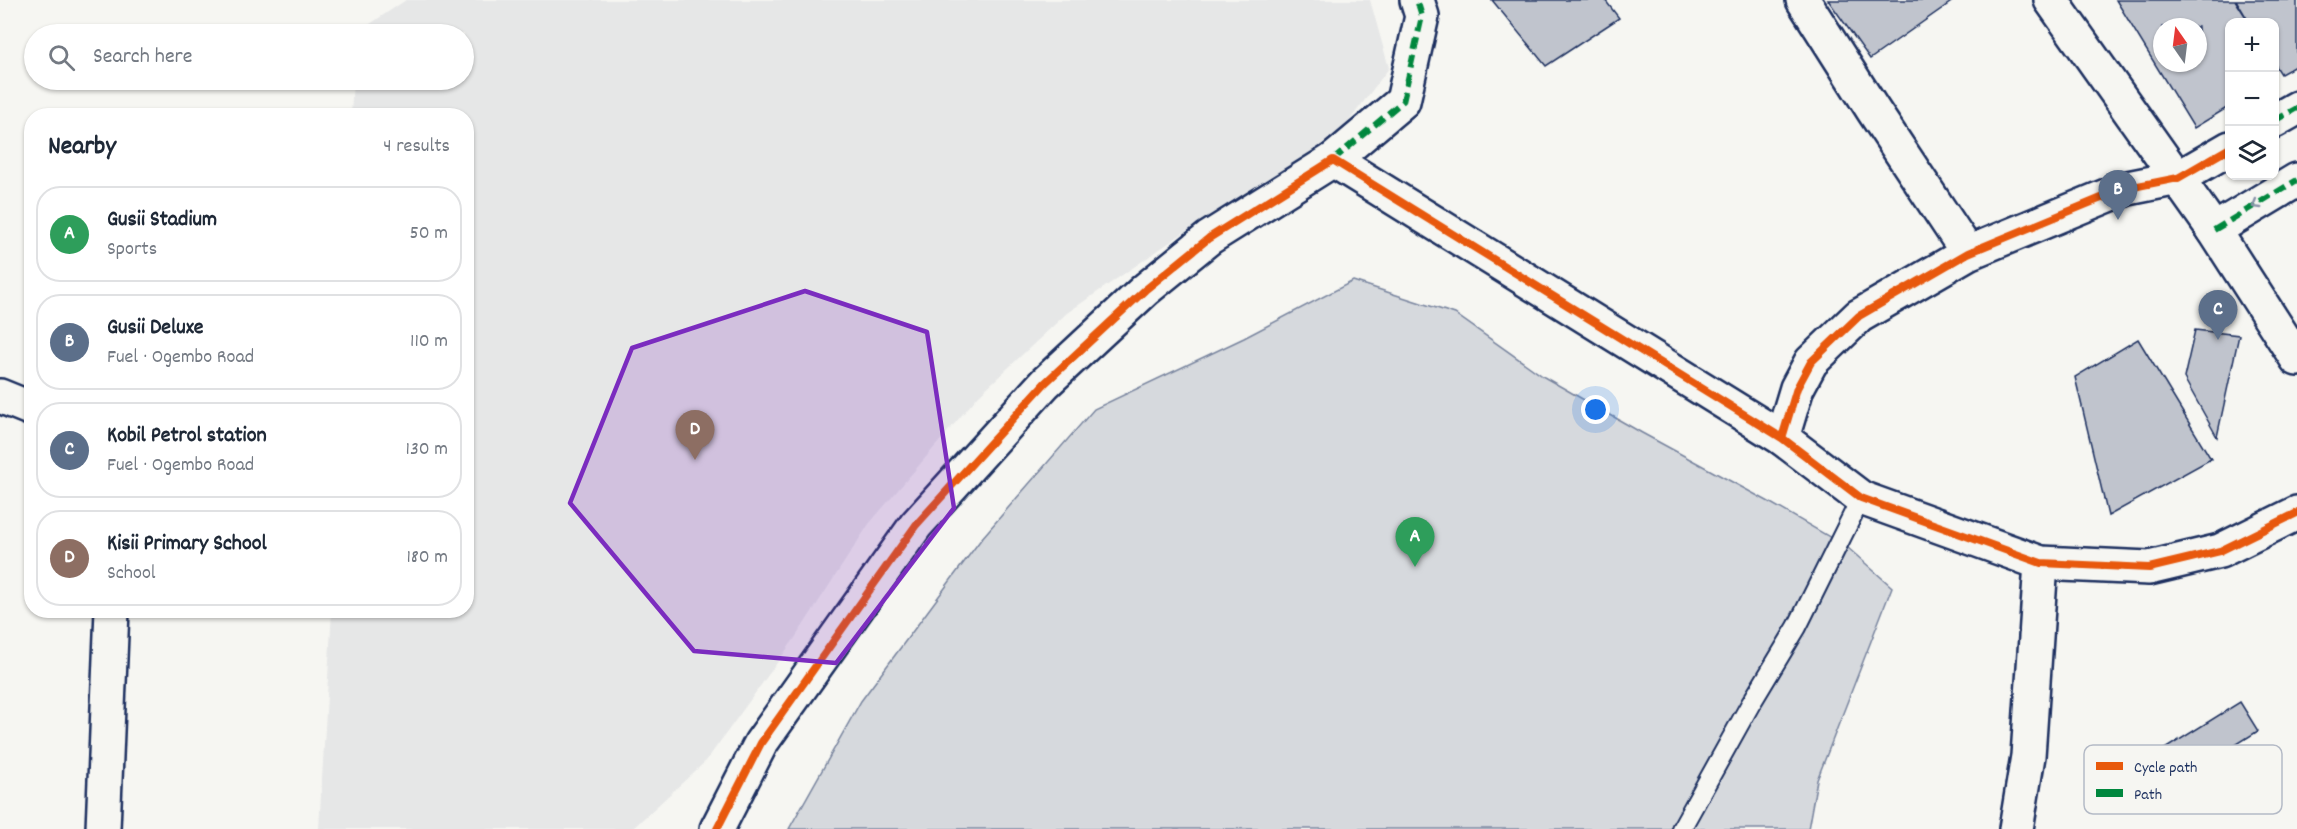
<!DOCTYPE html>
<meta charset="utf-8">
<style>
:root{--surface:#fff;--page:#f2f2f3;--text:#1f2937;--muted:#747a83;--line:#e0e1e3;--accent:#c8321e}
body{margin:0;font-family:Dekko,sans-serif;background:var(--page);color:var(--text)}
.controls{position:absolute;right:18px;top:18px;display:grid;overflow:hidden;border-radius:12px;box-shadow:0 2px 4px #0004}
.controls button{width:54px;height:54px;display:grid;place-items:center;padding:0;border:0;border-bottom:2px solid var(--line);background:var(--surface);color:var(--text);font:30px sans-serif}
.compass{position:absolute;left:2153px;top:18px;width:54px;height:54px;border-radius:50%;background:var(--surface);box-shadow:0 2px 4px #0004;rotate:346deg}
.you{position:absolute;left:1596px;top:410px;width:21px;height:21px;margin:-15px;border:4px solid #fff;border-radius:50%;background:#1a73e8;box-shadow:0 0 0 9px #1a73e833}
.badge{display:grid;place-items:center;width:39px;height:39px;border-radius:50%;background:var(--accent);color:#fff;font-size:20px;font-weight:700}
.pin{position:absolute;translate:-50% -50px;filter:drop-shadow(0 2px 3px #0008)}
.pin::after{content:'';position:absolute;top:32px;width:21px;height:18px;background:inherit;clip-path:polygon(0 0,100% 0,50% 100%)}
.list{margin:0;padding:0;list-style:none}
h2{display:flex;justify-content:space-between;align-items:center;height:78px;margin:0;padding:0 24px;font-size:26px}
h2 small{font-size:20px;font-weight:400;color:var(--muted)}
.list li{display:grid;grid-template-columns:39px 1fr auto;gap:18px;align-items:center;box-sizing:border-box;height:96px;margin:0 12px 12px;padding:0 12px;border:2px solid var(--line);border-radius:24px}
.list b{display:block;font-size:22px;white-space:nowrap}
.list p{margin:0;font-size:20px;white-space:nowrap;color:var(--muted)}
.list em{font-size:20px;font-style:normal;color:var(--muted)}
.icon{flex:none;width:33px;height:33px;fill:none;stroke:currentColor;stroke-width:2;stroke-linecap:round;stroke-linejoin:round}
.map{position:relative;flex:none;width:2297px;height:829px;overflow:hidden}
.search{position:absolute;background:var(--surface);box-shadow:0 2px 4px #0004;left:24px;top:24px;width:450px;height:66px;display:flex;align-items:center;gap:15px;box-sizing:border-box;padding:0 21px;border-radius:33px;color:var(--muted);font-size:22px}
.panel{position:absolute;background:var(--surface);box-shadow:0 2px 4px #0004;left:24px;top:108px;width:450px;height:510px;border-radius:24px}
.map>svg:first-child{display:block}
.built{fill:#e6e7e7}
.green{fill:#d6d9dd;stroke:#78849e;stroke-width:1.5}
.building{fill:#c0c4cd;stroke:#1b2f5e;stroke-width:1.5;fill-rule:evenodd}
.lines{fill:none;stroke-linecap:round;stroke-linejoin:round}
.lane-casing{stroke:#1b2f5e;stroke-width:22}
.street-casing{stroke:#1b2f5e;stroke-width:38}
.secondary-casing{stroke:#1b2f5e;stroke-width:38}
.highway-casing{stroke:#1b2f5e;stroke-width:38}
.lane{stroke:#f6f6f2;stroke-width:18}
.street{stroke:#f6f6f2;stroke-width:33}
.secondary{stroke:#f6f6f2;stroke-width:33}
.highway{stroke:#f6f6f2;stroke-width:33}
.quiet{stroke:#00873e;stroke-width:6;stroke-dasharray:12 6;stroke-linecap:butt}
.cycleway-casing{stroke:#f6f6f2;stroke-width:11}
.cycleway{stroke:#e8590c;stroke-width:8}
.oneway{stroke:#8892a8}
.marked{fill:#7b2cbf;fill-opacity:0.2;stroke:#7b2cbf;stroke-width:4.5;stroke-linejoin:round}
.key{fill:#f6f6f2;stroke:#b4bac6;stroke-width:1.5}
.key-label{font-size:16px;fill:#1b2f5e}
</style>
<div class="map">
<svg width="2297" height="829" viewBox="0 0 2297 829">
<rect width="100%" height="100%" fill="#f6f6f2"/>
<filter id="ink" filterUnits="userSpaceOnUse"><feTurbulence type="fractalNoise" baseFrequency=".0167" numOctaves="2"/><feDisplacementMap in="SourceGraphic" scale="12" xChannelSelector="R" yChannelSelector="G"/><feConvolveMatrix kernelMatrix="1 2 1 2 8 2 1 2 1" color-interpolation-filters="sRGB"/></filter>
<g filter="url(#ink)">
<path class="built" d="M 406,0 L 1370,0 L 1389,68 L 1337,137 L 1192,227 L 1067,313 L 979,395 L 869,524 L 795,638 L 706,761 L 632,829 L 319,829 L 332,611 L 466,610 L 466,116 L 351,115 L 353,80 L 464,80 L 464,34 L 355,34 Z"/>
<path class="green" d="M 1353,281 L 1455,314 L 1544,377 L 1642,433 L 1769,502 L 1847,547 L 1892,587 L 1817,780 L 1808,829 L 789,829 L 861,701 L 982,538 L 1094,409 L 1244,338 Z"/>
<path class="building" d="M 1492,0 L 1605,0 L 1619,18 L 1546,66 Z
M 1828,0 L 1954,0 L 1870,59 Z
M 2116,0 L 2235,0 L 2249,22 L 2230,22 L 2230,106 L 2194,128 ZM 2162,27 L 2198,27 L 2198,63 L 2162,63 Z
M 2236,0 L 2297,0 L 2297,65 L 2281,74 L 2274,63 L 2274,22 L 2249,22 Z
M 2195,330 L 2239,335 L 2217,437 L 2184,378 Z
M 2138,339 L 2211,459 L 2108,516 L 2075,377 Z
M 2240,702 L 2258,731 L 2149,799 L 2131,770 Z"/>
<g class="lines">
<defs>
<path id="lane" d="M 1681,829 L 1750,705 L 1797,627 L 1861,498"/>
<path id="street" d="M 1803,0 L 1873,110 L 1968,253
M 2274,121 L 2297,108
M 1333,160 L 1403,101 L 1422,16 L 1417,0
M 2214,230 L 2297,180
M 0,396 L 32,409
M 1782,438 L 1797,388 L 1811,362 L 1859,316 L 1968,253 L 2111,194 L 2128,188 L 2178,178 L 2230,148
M 103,829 L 112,610
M 2016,829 L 2028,756 L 2041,563"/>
<path id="secondary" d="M 717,829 L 761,743 L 916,525 L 1045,383 L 1145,290 L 1209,238 L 1333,160 L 1782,438 L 1861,498 L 2041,563 L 2149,568 L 2220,551 L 2297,513"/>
<path id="highway" d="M 2051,0 L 2214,230 L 2297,359"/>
</defs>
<use href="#lane" class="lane-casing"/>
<use href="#street" class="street-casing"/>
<use href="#secondary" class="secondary-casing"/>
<use href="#highway" class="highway-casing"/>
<use href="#lane" class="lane"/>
<use href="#street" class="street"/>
<use href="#secondary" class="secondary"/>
<use href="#highway" class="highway"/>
<path class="quiet" d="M 2274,121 L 2297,108
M 1333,160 L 1403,101 L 1422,16 L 1417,0
M 2214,230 L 2297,180"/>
<defs>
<path id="cycleway" d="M 1782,438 L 1797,388 L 1811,362 L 1859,316 L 1968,253 L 2111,194 L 2128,188 L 2178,178 L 2230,148
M 717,829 L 761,743 L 916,525 L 1045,383 L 1145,290 L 1209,238 L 1333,160 L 1782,438 L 1861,498 L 2041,563 L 2149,568 L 2220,551 L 2297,513"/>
</defs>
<use href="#cycleway" class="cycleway-casing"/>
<use href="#cycleway" class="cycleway"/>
</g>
<defs><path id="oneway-chevron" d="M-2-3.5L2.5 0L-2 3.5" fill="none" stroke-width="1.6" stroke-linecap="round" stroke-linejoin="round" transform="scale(1.5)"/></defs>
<use class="oneway" href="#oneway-chevron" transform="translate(2256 205) rotate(149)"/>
</g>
<path class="marked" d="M 805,291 L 927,332 L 954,508 L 836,663 L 694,651 L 570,503 L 632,348 Z"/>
<rect x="2084" y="745" width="198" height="69" rx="9" class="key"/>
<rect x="2096" y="762" width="27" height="8" fill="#e8590c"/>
<rect x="2096" y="789" width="27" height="8" fill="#00873e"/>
<g class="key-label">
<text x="2134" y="772">Cycle path</text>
<text x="2134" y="799">Path</text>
</g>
</svg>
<div class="controls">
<button>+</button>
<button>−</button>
<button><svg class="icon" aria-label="layers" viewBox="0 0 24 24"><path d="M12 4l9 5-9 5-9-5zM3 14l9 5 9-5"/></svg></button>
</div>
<svg class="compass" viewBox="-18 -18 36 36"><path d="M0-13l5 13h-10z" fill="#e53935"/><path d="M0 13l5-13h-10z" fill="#747a83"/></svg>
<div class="you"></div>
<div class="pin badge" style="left:1415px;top:567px;background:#2e9e5b">A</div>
<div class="pin badge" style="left:2118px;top:220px;background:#5c6f8a">B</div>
<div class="pin badge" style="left:2218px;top:340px;background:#5c6f8a">C</div>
<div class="pin badge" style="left:695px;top:460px;background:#8d6e63">D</div>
<div class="search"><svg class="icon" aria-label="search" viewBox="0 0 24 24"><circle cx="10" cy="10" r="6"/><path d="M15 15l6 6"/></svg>Search here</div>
<section class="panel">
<h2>Nearby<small>4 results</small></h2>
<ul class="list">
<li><span class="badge" style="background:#2e9e5b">A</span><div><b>Gusii Stadium</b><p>Sports</p></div><em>50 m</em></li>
<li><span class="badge" style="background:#5c6f8a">B</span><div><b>Gusii Deluxe</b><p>Fuel · Ogembo Road</p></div><em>110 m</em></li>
<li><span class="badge" style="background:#5c6f8a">C</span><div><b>Kobil Petrol station</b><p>Fuel · Ogembo Road</p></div><em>130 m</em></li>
<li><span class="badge" style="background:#8d6e63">D</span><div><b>Kisii Primary School</b><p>School</p></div><em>180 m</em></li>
</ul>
</section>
</div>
